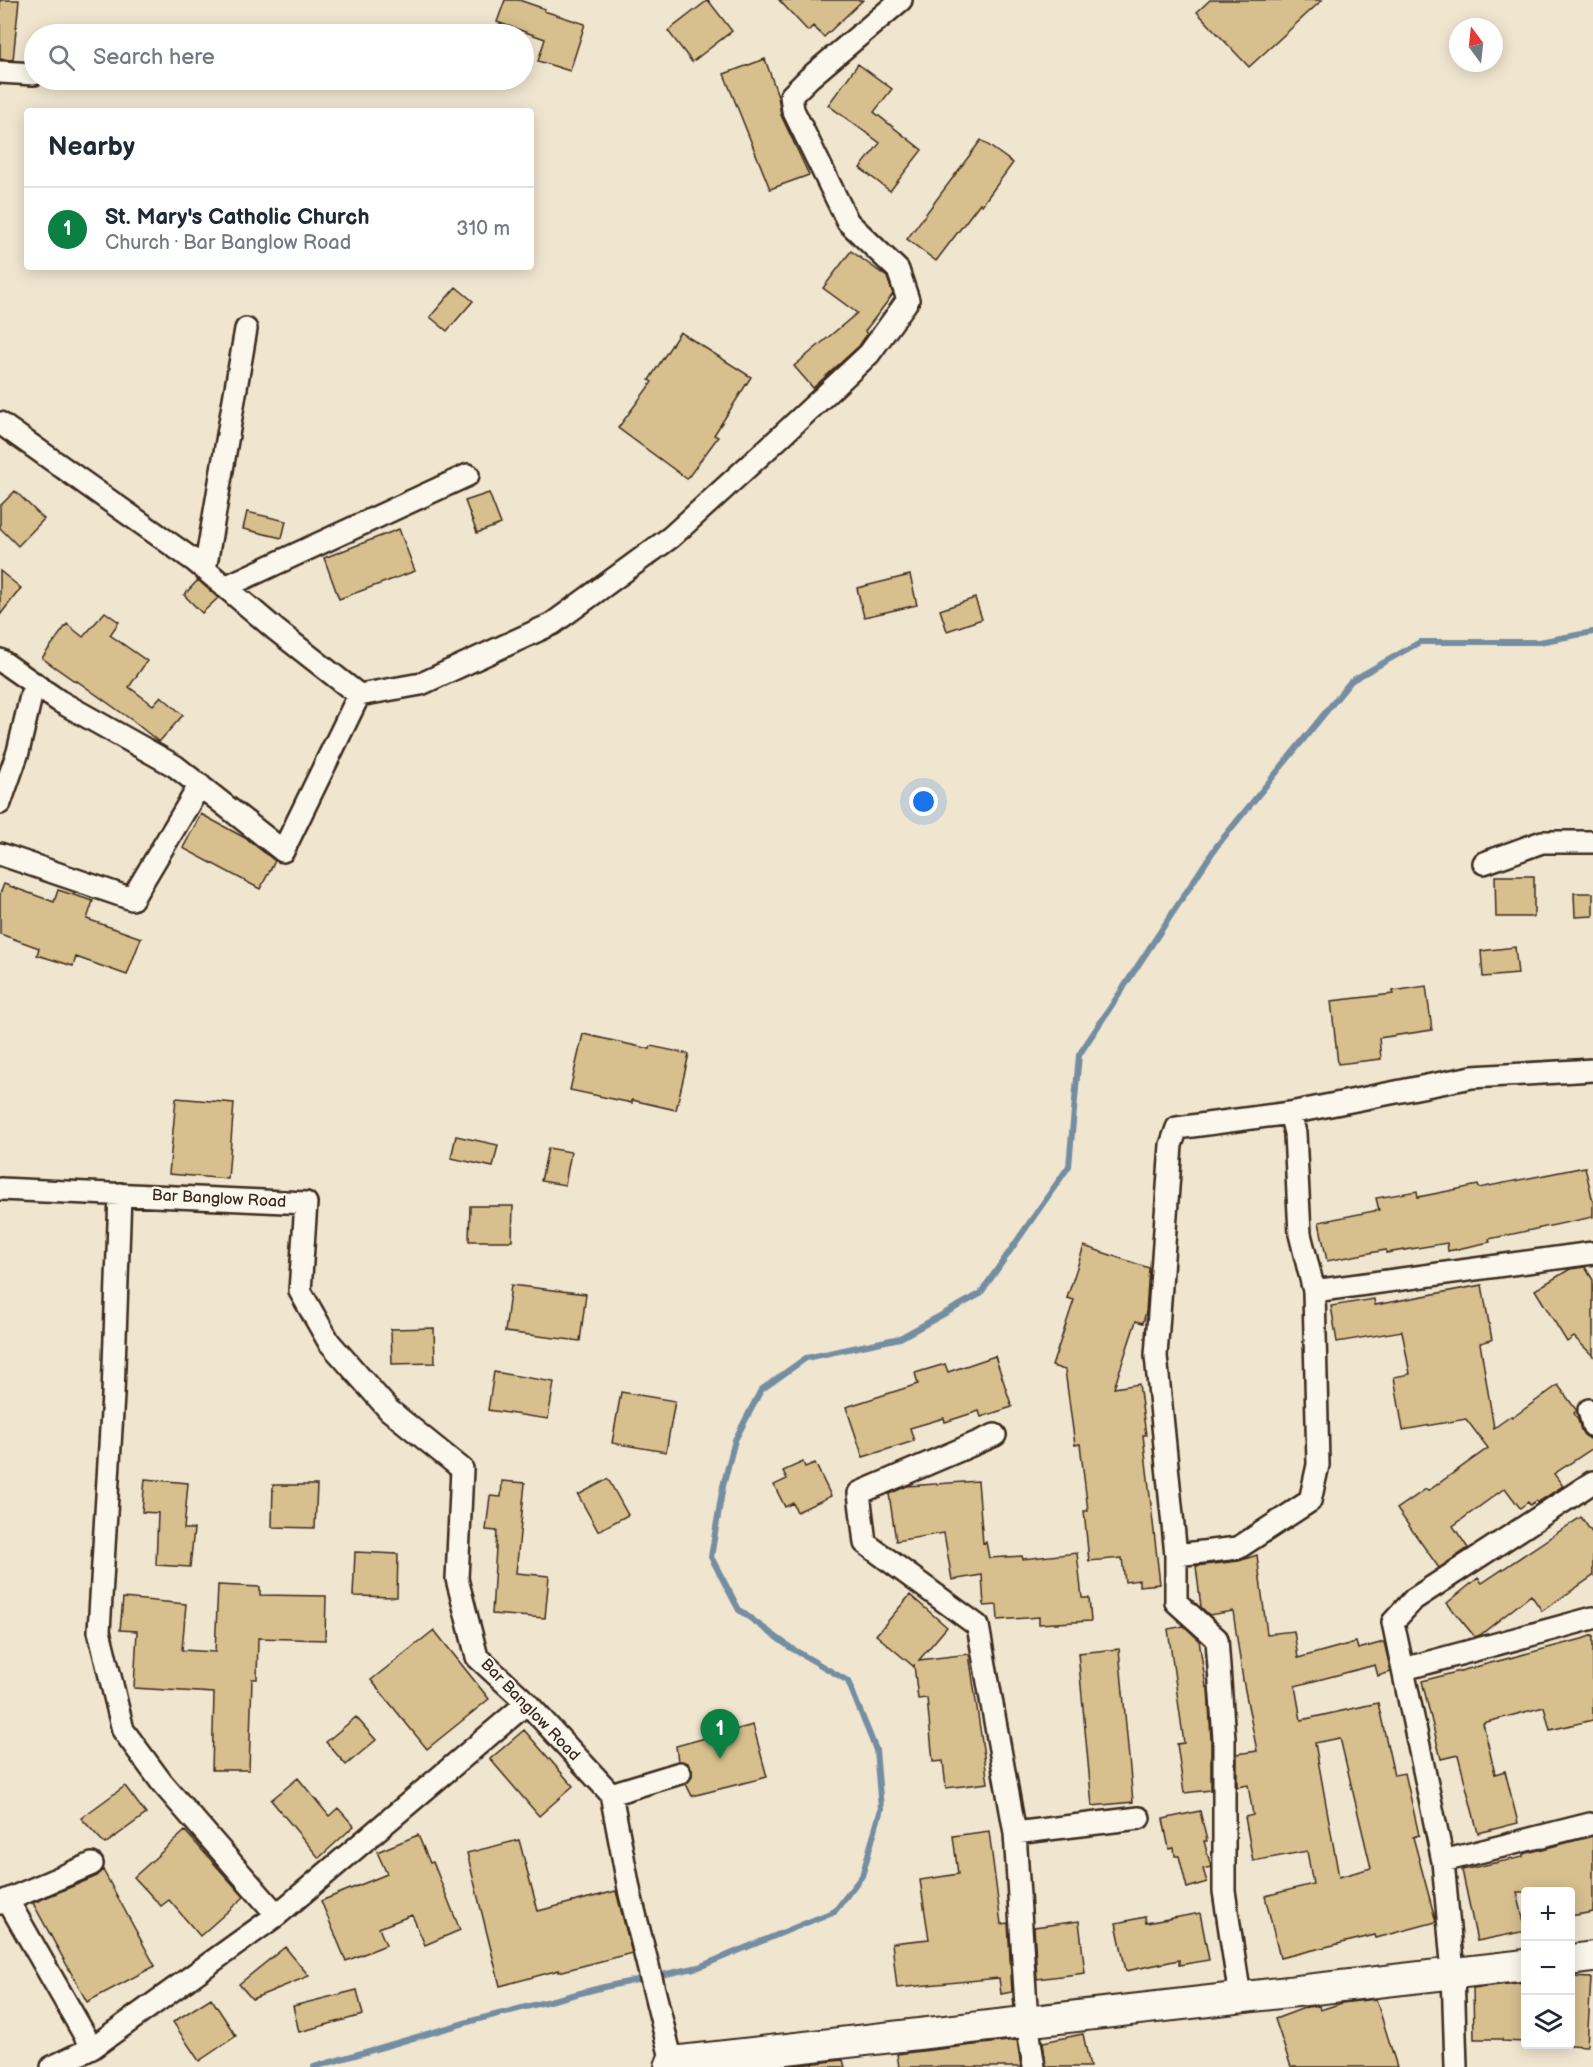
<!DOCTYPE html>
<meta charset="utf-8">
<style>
:root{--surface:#fff;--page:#f2f2f3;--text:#1f2937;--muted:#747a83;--line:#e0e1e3;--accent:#0b8043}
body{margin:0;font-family:"Balsamiq Sans",sans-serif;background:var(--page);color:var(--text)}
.controls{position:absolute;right:18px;bottom:18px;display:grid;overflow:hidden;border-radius:6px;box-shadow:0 3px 15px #0003}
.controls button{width:54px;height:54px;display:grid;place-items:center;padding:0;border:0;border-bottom:2px solid var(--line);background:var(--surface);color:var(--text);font:30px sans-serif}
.compass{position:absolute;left:1449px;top:18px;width:54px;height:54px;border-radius:50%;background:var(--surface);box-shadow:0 3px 15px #0003;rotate:345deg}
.you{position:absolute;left:924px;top:802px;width:21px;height:21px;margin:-15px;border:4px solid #fff;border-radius:50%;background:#1a73e8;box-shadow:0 0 0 9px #1a73e833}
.badge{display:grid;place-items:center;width:39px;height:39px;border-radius:50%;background:var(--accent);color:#fff;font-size:20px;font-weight:700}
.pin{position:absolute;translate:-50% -50px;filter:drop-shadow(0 2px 3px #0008)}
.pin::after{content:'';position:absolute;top:32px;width:21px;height:18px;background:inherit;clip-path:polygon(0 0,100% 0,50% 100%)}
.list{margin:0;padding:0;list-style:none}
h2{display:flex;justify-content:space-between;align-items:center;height:78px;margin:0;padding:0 24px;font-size:26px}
h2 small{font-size:20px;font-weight:400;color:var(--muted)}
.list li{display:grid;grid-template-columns:39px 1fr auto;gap:18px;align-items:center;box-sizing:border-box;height:84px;padding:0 24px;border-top:2px solid var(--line)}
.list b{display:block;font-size:22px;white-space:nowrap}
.list p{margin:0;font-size:20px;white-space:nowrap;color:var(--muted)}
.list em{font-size:20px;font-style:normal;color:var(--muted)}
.icon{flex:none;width:33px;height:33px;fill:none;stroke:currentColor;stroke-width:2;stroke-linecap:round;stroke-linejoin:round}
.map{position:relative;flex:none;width:1593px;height:2067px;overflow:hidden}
.search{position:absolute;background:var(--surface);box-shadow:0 3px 15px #0003;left:24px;top:24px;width:510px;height:66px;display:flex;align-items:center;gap:15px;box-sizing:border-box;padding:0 21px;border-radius:33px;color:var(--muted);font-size:22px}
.panel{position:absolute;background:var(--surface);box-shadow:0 3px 15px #0003;left:24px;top:108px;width:510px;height:162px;border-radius:6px}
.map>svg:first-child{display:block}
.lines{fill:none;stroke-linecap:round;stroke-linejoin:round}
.stream{stroke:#758da1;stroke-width:6}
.building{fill:#d7bf8e;stroke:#3b2a1e;stroke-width:1.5;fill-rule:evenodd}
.street-casing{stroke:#3b2a1e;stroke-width:26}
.secondary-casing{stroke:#3b2a1e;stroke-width:34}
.street{stroke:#fbf7ec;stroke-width:21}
.secondary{stroke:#fbf7ec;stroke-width:30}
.labels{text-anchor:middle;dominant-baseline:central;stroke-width:4.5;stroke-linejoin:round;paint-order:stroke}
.street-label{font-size:16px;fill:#3b2a1e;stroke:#fbf7ec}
</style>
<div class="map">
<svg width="1593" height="2067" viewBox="0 0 1593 2067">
<rect width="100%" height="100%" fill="#f0e6d0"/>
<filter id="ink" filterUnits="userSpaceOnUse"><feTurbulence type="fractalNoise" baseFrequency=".0167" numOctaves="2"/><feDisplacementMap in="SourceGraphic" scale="12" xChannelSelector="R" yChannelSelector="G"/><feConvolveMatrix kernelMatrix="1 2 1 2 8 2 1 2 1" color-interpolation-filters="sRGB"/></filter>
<g filter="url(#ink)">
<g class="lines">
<path class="stream" d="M 314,2067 L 475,2020 L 604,1987 L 699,1967 L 835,1911 L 862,1876 L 881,1809 L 876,1750 L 848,1681 L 791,1648 L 739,1610 L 711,1557 L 723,1486 L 735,1440 L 761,1390 L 806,1358 L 900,1338 L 980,1294 L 1069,1166 L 1079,1055 L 1216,847 L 1351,681 L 1420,642 L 1539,642 L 1593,632"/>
</g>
<path class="building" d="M 0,0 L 19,0 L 13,60 L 0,59 Z
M 505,0 L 519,0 L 545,9 L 544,11 L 585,24 L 570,71 L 538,61 L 545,39 L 497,22 Z
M 708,0 L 732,31 L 692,62 L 668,31 Z
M 779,0 L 863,0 L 824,37 L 813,26 L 808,31 Z
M 1210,0 L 1322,0 L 1249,67 L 1197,12 Z
M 765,59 L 778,96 L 781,115 L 809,175 L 770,189 L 724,74 Z
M 858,64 L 892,89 L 874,112 L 922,150 L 890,191 L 860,168 L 880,143 L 828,105 Z
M 981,140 L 1013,163 L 982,205 L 980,203 L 936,261 L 907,239 Z
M 851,251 L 887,277 L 893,294 L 865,331 L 867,334 L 859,346 L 813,388 L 794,366 L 857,313 L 823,288 Z
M 456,287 L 473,301 L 447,331 L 430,317 Z
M 680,332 L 751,377 L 714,435 L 718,437 L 687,479 L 618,428 L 652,382 L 649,380 Z
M 15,491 L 44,519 L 18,546 L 0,528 L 0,506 Z
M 489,493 L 501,524 L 477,533 L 465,501 Z
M 247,512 L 286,521 L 282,538 L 243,529 Z
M 399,529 L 415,571 L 339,599 L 324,558 Z
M 0,571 L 21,588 L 0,615 Z
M 910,575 L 917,605 L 864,617 L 857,588 Z
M 198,580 L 218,598 L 202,613 L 184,595 Z
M 975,598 L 982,619 L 947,631 L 940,610 Z
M 105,612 L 119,622 L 110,635 L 147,661 L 129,687 L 153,705 L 161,696 L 183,715 L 159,742 L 133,721 L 77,681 L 76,682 L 42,658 L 67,624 L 83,637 Z
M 201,814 L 247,839 L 275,861 L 260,889 L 183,848 Z
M 1495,876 L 1534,876 L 1534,917 L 1496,917 Z
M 4,884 L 54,902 L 58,890 L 93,901 L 87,919 L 141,938 L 127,975 L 76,957 L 73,966 L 37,955 L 39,948 L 0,934 L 0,894 Z
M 1574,893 L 1593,893 L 1593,916 L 1575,917 Z
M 1515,947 L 1518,974 L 1483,977 L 1481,951 Z
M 1426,986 L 1432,1030 L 1379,1038 L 1381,1059 L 1338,1064 L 1331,1001 L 1393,994 L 1393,991 Z
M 583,1034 L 650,1049 L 651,1046 L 689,1054 L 676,1110 L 632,1100 L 632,1103 L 570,1090 Z
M 176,1098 L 234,1103 L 228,1179 L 169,1174 Z
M 456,1136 L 498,1145 L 493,1167 L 451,1158 Z
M 548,1148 L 571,1152 L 565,1185 L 541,1181 Z
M 1585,1167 L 1593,1202 L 1593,1217 L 1489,1239 L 1490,1242 L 1448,1251 L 1447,1243 L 1386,1253 L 1386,1250 L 1327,1261 L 1319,1222 L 1379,1210 L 1376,1198 L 1417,1191 L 1418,1197 L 1478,1185 L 1479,1188 Z
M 470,1206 L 513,1206 L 512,1241 L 469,1241 Z
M 1084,1246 L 1149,1268 L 1146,1312 L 1143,1323 L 1136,1321 L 1114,1388 L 1139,1384 L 1146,1435 L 1143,1435 L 1160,1584 L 1139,1586 L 1139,1580 L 1125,1582 L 1122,1558 L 1089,1561 L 1084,1511 L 1088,1511 L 1080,1444 L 1075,1445 L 1065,1370 L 1052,1366 L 1074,1300 L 1067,1298 Z
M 1585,1267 L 1593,1280 L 1593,1356 L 1574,1337 L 1567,1342 L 1535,1290 L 1570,1269 Z
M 511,1285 L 586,1294 L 580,1341 L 505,1332 Z
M 1482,1285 L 1492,1340 L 1480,1343 L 1494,1428 L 1511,1416 L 1512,1418 L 1558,1385 L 1577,1411 L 1574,1413 L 1578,1420 L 1581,1430 L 1584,1435 L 1593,1441 L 1593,1448 L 1554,1474 L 1563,1486 L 1537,1503 L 1536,1501 L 1530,1505 L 1528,1502 L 1520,1508 L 1505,1488 L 1453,1526 L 1468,1548 L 1439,1568 L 1397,1509 L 1426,1489 L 1428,1491 L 1488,1448 L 1466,1419 L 1403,1430 L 1394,1377 L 1410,1374 L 1402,1331 L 1337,1342 L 1331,1306 L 1374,1299 L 1375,1305 Z
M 434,1328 L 435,1363 L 392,1364 L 391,1329 Z
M 995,1356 L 1012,1407 L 981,1417 L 979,1411 L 945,1422 L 944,1418 L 910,1428 L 914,1441 L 863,1457 L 846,1407 L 918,1384 L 915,1373 L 945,1364 L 948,1372 Z
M 494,1372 L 554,1382 L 548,1419 L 488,1410 Z
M 621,1392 L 675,1401 L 666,1452 L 612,1443 Z
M 803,1462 L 805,1467 L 815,1463 L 831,1496 L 797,1512 L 793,1503 L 785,1507 L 774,1485 L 787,1479 L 783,1471 Z
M 145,1479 L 188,1483 L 184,1529 L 194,1529 L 190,1567 L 156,1565 L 158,1513 L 142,1512 Z
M 608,1479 L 628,1515 L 598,1531 L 578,1495 Z
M 502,1481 L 525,1483 L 516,1573 L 549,1576 L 545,1618 L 492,1614 L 497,1531 L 486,1530 L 490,1496 L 501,1497 Z
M 978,1481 L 983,1543 L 986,1542 L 989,1558 L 1022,1556 L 1023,1559 L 1077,1553 L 1082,1598 L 1089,1598 L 1091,1621 L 1039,1624 L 1039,1617 L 998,1620 L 997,1605 L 984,1606 L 982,1575 L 952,1580 L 944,1533 L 896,1541 L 889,1494 L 907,1486 Z
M 273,1485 L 317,1485 L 315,1528 L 272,1527 Z
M 1581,1517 L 1593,1534 L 1593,1576 L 1542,1611 L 1531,1595 L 1480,1635 L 1475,1637 L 1447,1603 L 1478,1578 L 1482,1583 Z
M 355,1552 L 398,1554 L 397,1597 L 353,1596 Z
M 1257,1555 L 1267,1634 L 1294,1631 L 1298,1658 L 1356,1642 L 1358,1649 L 1384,1642 L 1391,1672 L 1378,1676 L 1375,1665 L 1295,1686 L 1301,1720 L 1378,1703 L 1394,1775 L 1405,1773 L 1419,1835 L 1413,1837 L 1436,1922 L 1376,1938 L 1375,1935 L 1280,1958 L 1265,1896 L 1313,1884 L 1307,1851 L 1253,1861 L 1245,1817 L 1253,1815 L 1248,1785 L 1237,1787 L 1237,1754 L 1257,1751 L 1243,1680 L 1233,1611 L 1209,1615 L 1201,1607 L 1196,1566 L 1239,1561 ZM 1340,1738 L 1371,1868 L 1339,1877 L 1315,1743 Z
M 218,1585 L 260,1587 L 260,1595 L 326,1596 L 325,1640 L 258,1638 L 257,1679 L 252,1679 L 249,1770 L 212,1770 L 214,1693 L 134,1688 L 137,1631 L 120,1630 L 123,1598 L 186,1604 L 182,1650 L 215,1652 Z
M 910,1595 L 947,1627 L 919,1660 L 969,1654 L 988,1783 L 946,1788 L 943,1761 L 933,1762 L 927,1698 L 918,1699 L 914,1665 L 913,1666 L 876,1635 Z
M 1184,1626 L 1199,1640 L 1206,1687 L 1208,1687 L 1211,1739 L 1211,1790 L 1184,1793 L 1177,1744 L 1184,1743 L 1168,1629 Z
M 434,1630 L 489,1699 L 427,1749 L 371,1680 Z
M 1593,1635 L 1593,1720 L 1550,1730 L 1544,1707 L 1483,1723 L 1495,1774 L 1505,1771 L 1518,1823 L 1478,1833 L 1458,1755 L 1441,1759 L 1422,1681 L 1582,1639 Z
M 1119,1649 L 1133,1802 L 1092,1806 L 1078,1653 Z
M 356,1717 L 376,1740 L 346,1765 L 326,1742 Z
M 753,1725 L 767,1777 L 692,1796 L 686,1784 L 692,1776 L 692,1770 L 688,1763 L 678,1761 L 676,1746 Z
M 524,1730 L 573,1786 L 539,1816 L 490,1759 Z
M 298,1778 L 329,1816 L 338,1808 L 354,1826 L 319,1858 L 271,1800 Z
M 125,1786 L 146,1814 L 105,1844 L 81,1818 Z
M 1200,1811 L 1207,1841 L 1204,1841 L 1211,1867 L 1203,1869 L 1207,1882 L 1187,1888 L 1179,1856 L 1175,1856 L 1174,1848 L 1169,1849 L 1163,1819 Z
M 185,1831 L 244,1897 L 200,1936 L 169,1900 L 161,1906 L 134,1877 Z
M 989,1831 L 1001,1924 L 1008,1923 L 1012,1992 L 1001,1994 L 999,1978 L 897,1988 L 892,1943 L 929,1939 L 920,1880 L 958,1874 L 953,1836 Z
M 418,1835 L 430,1863 L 433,1862 L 460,1930 L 425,1945 L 412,1915 L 379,1928 L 386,1945 L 346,1961 L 321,1901 L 387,1874 L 377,1852 Z
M 1593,1836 L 1593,1912 L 1570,1916 L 1570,1892 L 1517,1892 L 1526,1931 L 1477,1941 L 1462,1870 L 1523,1857 L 1523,1854 Z
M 519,1840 L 538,1911 L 616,1891 L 632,1953 L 559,1972 L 559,1970 L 500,1986 L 467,1853 Z
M 103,1870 L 155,1966 L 87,2002 L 33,1903 L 97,1876 Z
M 1200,1913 L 1209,1960 L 1179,1965 L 1179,1960 L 1126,1971 L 1116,1923 L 1145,1917 L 1146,1923 Z
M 1079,1921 L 1085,1973 L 1037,1979 L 1034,1927 Z
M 285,1947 L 309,1976 L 252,1999 L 239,1984 Z
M 1570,1977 L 1591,1978 L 1587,2046 L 1570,2045 Z
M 1526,1982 L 1526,2042 L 1502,2041 L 1502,2039 L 1474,2039 L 1473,1988 Z
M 357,1990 L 363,2015 L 299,2032 L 293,2006 Z
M 211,1998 L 236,2036 L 199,2061 L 173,2022 Z
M 1376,1999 L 1397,2067 L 1291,2067 L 1275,2019 L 1307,2007 L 1319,2006 L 1320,2010 L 1342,2003 Z
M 1083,2034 L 1090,2067 L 1046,2067 L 1043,2042 Z
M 1017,2040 L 1021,2067 L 899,2067 L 897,2054 Z
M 843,2060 L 845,2067 L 790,2066 Z"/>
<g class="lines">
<defs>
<path id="street" d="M 0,72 L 34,74
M 0,423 L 196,562 L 276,630 L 359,695 L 421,684 L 552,624 L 671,537 L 777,440 L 869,354 L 908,300 L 898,270 L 848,222 L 793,110 L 791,96 L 809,78 L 901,0
M 205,570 L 246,329
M 225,587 L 468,475
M 0,660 L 59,701 L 175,766 L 283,851 L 359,695
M 0,803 L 18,752 L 34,683
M 0,854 L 132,899 L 200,785
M 1484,863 L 1542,842 L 1593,842
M 0,1189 L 306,1203 L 300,1291 L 329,1342 L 389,1410 L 462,1469 L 457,1579 L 477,1657 L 527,1703 L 611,1794 L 630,1894 L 672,2062
M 120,1194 L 113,1395 L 99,1631 L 123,1730 L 162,1783 L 277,1915
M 1314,1291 L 1593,1253
M 1589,1410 L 1593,1426
M 995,1435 L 859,1493 L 865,1543 L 978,1626 L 1015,1833 L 1027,2022 L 1034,2067
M 1176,1555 L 1238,1548 L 1310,1501 L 1318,1465 L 1314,1291 L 1300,1234 L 1295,1133 L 1290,1113
M 1404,1669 L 1593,1618
M 611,1794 L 680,1773
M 1015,1833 L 1139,1818
M 1443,1861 L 1590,1824
M 8,1901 L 92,2048
M 0,1903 L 92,1864
M 1240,1997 L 1224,1891 L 1224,1739 L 1217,1639 L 1176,1602 L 1176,1555 L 1156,1356 L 1171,1145 L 1177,1128 L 1290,1113 L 1472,1077 L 1593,1070
M 52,2067 L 92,2048 L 277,1915 L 527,1703
M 1456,2067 L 1453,1973 L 1443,1861 L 1393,1622 L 1414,1599 L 1593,1482"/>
<path id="secondary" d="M 1570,1960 L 1593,1957
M 670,2067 L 672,2062 L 1526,1965"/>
</defs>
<use href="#street" class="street-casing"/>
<use href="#secondary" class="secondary-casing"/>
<use href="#street" class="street"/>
<use href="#secondary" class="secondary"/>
</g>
</g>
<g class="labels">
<g class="street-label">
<text transform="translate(219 1199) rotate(3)">Bar Banglow Road</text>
<text transform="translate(530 1710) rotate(46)">Bar Banglow Road</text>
</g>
</g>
</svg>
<div class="controls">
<button>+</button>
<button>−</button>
<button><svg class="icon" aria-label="layers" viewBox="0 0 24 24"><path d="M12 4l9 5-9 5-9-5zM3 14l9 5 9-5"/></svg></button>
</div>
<svg class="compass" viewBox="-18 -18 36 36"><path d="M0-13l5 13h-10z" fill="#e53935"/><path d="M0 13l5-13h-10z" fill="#747a83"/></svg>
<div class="you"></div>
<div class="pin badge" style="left:720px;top:1759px">1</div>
<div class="search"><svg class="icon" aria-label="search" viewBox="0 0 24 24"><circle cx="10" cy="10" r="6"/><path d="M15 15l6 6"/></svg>Search here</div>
<section class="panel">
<h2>Nearby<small></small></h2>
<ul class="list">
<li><span class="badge">1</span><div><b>St. Mary's Catholic Church</b><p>Church · Bar Banglow Road</p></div><em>310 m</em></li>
</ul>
</section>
</div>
